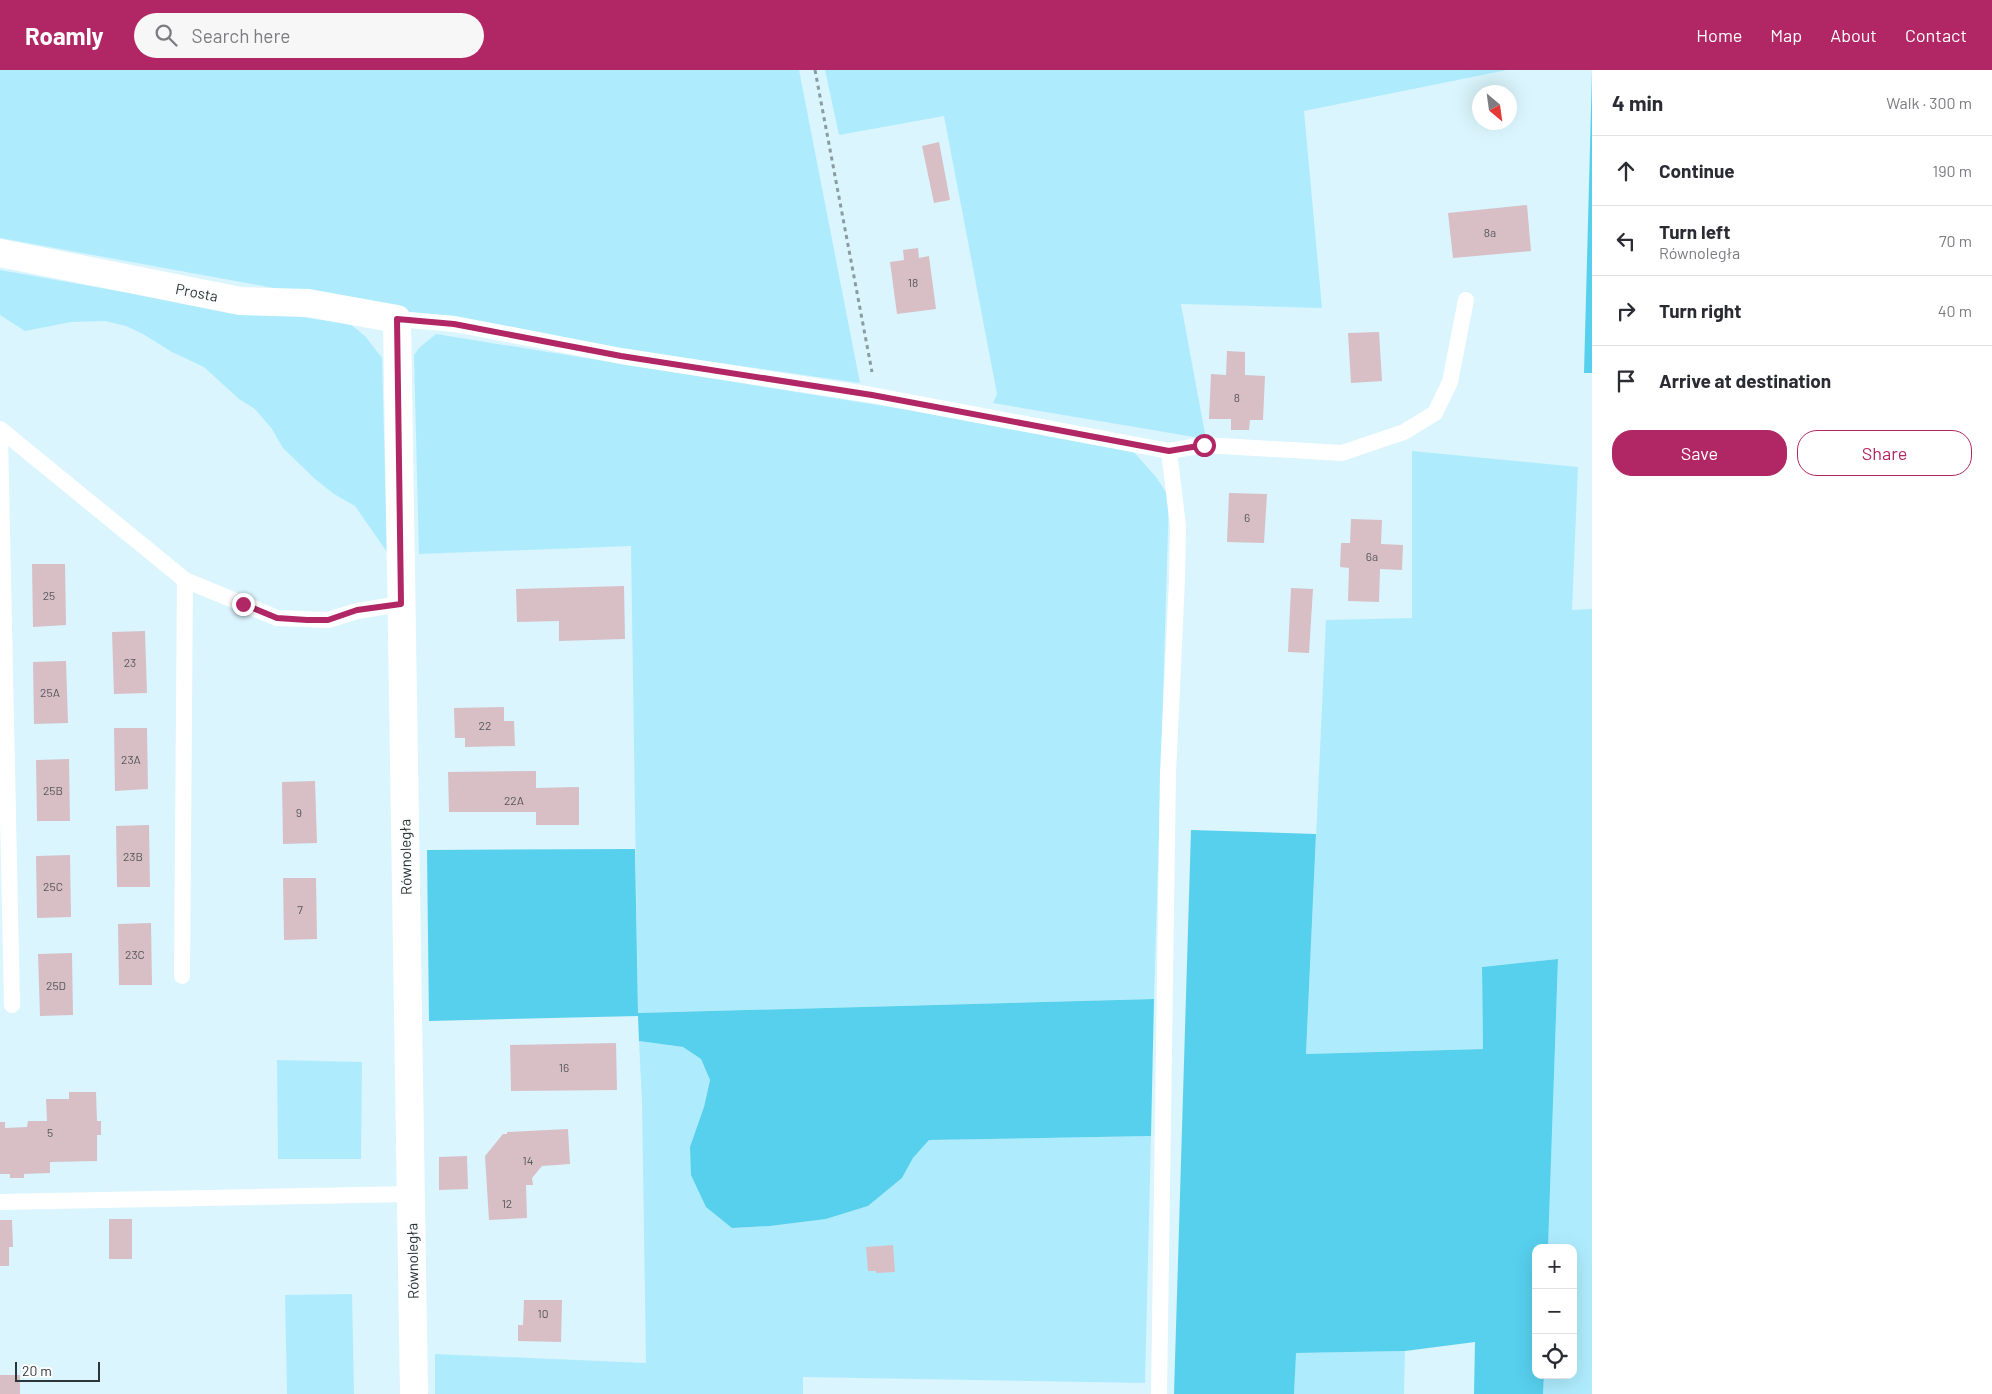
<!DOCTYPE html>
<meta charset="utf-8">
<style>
:root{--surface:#fff;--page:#f7f7f7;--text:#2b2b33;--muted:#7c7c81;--line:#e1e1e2;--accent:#b12765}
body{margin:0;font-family:Barlow,sans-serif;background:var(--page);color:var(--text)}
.controls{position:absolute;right:15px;bottom:15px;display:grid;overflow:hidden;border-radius:10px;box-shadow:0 5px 20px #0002}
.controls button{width:45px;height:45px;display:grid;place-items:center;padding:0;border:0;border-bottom:1px solid var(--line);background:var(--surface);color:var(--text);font:25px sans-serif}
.compass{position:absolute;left:1472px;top:15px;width:45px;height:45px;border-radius:50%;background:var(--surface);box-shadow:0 5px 20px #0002;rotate:151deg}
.scale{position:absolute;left:15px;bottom:12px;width:85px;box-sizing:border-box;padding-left:5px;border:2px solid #2c3639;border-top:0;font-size:14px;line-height:18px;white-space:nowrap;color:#2c3639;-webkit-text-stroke:4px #fdfdfd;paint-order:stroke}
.stop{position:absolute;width:15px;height:15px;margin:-11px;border:4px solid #b12765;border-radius:50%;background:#fff}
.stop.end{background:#b12765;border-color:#fff;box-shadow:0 1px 5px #0008}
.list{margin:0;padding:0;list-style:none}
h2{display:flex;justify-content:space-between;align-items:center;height:65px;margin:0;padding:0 20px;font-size:21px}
h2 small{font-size:16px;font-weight:400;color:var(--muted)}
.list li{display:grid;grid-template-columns:32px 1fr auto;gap:15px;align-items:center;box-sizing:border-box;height:70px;padding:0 20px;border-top:1px solid var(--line)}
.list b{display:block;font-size:19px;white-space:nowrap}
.list p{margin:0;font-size:16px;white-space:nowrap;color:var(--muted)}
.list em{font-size:16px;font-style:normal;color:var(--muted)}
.actions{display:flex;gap:10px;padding:15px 20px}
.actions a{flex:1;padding:11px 0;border:1px solid var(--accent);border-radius:20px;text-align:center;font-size:18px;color:var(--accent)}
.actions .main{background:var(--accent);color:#fff}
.icon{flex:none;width:28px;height:28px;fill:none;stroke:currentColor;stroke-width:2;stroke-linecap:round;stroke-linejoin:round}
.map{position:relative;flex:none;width:1592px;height:1324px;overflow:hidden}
header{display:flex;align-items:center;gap:30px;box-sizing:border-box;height:70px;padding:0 25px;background:var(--accent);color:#fff}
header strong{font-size:24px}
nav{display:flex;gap:28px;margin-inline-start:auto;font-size:18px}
.search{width:350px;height:45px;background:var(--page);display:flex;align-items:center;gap:12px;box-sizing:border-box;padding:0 18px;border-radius:28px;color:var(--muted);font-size:19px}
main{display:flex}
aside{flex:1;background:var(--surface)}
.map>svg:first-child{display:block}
.green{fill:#aeecfd}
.forest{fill:#57d0ed}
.building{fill:#d8bfc6}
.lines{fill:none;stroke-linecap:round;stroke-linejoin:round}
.path{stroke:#899ca2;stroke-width:3;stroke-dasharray:4 4;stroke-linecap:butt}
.lane{stroke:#fff;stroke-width:16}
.street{stroke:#fff;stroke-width:28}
.route{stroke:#b12765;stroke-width:6}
.labels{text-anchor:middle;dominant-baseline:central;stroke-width:5;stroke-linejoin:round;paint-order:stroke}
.number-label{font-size:12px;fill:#57585c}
.street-label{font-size:15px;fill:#2c3639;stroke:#fdfdfd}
</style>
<header>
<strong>Roamly</strong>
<div class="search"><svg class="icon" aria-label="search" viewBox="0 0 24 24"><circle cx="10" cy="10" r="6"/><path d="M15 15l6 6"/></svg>Search here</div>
<nav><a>Home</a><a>Map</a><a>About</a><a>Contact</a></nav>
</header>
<main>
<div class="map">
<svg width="1592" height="1324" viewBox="0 0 1592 1324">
<rect width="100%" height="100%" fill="#daf5fd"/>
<path class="green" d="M 0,0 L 799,0 L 860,313 L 559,270 L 0,168 Z
M 825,0 L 1507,0 L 1304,41 L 1322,238 L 1181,234 L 1206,369 L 993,333 L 997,324 L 944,46 L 839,65 Z
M 0,200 L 118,221 L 350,254 L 365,266 L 382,288 L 387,482 L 355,436 L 334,424 L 315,409 L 283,378 L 272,359 L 255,339 L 239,329 L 204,297 L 172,282 L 143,264 L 126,256 L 105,251 L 71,252 L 25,261 L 0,245 Z
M 436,264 L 902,339 L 1132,380 L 1156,407 L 1169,427 L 1154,929 L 638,943 L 631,476 L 419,484 L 414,285 L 419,278 Z
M 1412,381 L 1578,397 L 1572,540 L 1592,539 L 1592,1324 L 1543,1324 L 1544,1305 L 1573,1305 L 1573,1178 L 1548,1178 L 1558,889 L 1482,897 L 1483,979 L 1306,984 L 1326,550 L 1412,548 Z
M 639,971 L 683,977 L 701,989 L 710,1010 L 704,1037 L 732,1158 L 770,1156 L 826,1149 L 868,1136 L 902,1108 L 913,1088 L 929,1070 L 1151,1066 L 1145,1313 L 803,1307 L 803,1324 L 435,1324 L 435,1284 L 646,1293 L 642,1032 Z
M 277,990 L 362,992 L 361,1089 L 278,1089 Z
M 352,1224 L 354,1324 L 287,1324 L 285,1225 Z
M 1405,1281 L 1404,1324 L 1294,1324 L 1295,1283 Z"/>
<path class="forest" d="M 1592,1 L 1592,303 L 1584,303 Z
M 1191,760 L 1316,764 L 1306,984 L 1483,979 L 1482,897 L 1558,889 L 1548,1178 L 1536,1178 L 1536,1305 L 1544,1305 L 1543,1324 L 1474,1324 L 1475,1272 L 1405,1281 L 1296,1283 L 1294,1324 L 1174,1324 Z
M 635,779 L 638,943 L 1154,929 L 1151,1066 L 929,1070 L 913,1088 L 902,1108 L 868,1136 L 826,1149 L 770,1156 L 732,1158 L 706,1137 L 691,1105 L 690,1077 L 704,1037 L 710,1010 L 701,989 L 683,977 L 639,971 L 638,946 L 429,951 L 427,780 Z"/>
<path class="building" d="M 939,72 L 950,130 L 934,133 L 922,76 Z
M 1527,135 L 1531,181 L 1453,188 L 1448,143 Z
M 918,178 L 919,188 L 929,186 L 936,239 L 897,244 L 890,192 L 904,190 L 903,180 Z
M 1379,262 L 1382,311 L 1351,313 L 1348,263 Z
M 1227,281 L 1245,282 L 1245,305 L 1265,306 L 1263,350 L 1250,350 L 1249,360 L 1231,360 L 1231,349 L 1209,349 L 1211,304 L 1226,305 Z
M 1229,423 L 1267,424 L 1264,473 L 1227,472 Z
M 1351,449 L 1382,450 L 1381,474 L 1403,475 L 1402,500 L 1380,499 L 1379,532 L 1348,531 L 1349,498 L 1340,497 L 1341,473 L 1350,473 Z
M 32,494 L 65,494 L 66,555 L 33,557 Z
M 624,516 L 625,569 L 559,571 L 559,551 L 517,552 L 516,519 Z
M 1291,518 L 1313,519 L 1309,583 L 1288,582 Z
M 145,561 L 147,623 L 114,624 L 112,562 Z
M 66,591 L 68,653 L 34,654 L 33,592 Z
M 504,637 L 504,651 L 514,651 L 515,676 L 465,677 L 465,668 L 455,668 L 454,638 Z
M 114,658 L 147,658 L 148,719 L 115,721 Z
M 69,689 L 70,751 L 37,751 L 36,690 Z
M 536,701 L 536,718 L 579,717 L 579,755 L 536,755 L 536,742 L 449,742 L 448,702 Z
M 315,711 L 317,773 L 283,774 L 282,712 Z
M 149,755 L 150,817 L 117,817 L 116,756 Z
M 70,785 L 71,847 L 37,848 L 36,786 Z
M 283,808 L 316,808 L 317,869 L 284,870 Z
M 151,853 L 152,915 L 119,915 L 118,854 Z
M 72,883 L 73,945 L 40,946 L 38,884 Z
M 616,973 L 617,1020 L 511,1021 L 510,975 Z
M 69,1022 L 96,1022 L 97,1051 L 101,1051 L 101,1065 L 97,1065 L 97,1091 L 50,1092 L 50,1103 L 24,1104 L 24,1108 L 10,1108 L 10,1104 L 0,1104 L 0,1052 L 5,1052 L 5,1058 L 27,1057 L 28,1051 L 47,1051 L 46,1029 L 69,1029 Z
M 568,1059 L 570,1094 L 542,1096 L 532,1108 L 533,1115 L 526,1115 L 527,1148 L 489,1150 L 485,1086 L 503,1064 L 507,1064 L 507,1062 Z
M 467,1086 L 468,1119 L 439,1120 L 439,1087 Z
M 109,1149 L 132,1149 L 132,1189 L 109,1189 Z
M 0,1150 L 12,1150 L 13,1177 L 9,1177 L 9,1196 L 0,1196 Z
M 893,1175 L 895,1202 L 876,1203 L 876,1201 L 868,1201 L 866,1177 Z
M 524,1230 L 562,1230 L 561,1272 L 518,1271 L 518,1255 L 523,1255 Z
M 0,1305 L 20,1305 L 20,1324 L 0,1324 Z"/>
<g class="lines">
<path class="path" d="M 815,0 L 872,302"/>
<path class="lane" d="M 397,249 L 455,254 L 621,286 L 872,325 L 1169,381 L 1178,456 L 1177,509 L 1168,703 L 1159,1324
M 0,359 L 185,510 L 277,548 L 328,550 L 357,541 L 401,534
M 0,366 L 12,935
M 1169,381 L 1204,375 L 1342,383 L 1404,362 L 1435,343 L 1450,312 L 1466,230
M 182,906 L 185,510
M 0,1132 L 411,1124"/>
<path class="street" d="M 0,183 L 240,231 L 308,233 L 397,249 L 414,1324"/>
</g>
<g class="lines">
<path class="route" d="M 243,534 L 277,548 L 307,550 L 328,550 L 357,540 L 401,534 L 397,249 L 454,254 L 621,286 L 872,325 L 1169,381 L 1204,375"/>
</g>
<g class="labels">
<g class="number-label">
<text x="1490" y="162">8a</text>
<text x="913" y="212">18</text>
<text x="1237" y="327">8</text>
<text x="1247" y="447">6</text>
<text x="1372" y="486">6a</text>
<text x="49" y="525">25</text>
<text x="130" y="592">23</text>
<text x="50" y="622">25A</text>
<text x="485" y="655">22</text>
<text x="131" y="689">23A</text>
<text x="53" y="720">25B</text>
<text x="514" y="730">22A</text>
<text x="299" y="742">9</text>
<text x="133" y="786">23B</text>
<text x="53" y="816">25C</text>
<text x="300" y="839">7</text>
<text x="135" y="884">23C</text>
<text x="56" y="915">25D</text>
<text x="564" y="997">16</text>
<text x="50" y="1062">5</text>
<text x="528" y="1090">14</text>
<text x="507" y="1133">12</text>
<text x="543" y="1243">10</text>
</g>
<g class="street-label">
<text transform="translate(197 222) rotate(11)">Prosta</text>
<text transform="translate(405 787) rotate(-91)">Równoległa</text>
<text transform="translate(412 1191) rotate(-91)">Równoległa</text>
</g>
</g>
</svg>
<div class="controls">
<button>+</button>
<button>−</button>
<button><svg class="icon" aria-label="locate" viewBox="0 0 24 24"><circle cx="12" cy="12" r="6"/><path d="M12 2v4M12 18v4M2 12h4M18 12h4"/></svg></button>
</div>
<svg class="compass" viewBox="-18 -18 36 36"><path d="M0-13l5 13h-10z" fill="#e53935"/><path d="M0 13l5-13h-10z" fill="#7c7c81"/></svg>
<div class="scale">20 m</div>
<div class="stop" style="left:1204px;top:375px"></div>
<div class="stop end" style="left:243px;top:534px"></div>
</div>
<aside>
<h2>4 min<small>Walk · 300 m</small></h2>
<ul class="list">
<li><svg class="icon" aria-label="ahead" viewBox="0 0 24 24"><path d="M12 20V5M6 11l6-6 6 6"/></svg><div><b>Continue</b></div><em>190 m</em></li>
<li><svg class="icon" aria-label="left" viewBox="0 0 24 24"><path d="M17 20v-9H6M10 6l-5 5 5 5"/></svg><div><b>Turn left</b><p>Równoległa</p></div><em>70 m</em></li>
<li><svg class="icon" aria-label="right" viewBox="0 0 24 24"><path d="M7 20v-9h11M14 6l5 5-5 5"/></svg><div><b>Turn right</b></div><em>40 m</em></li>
<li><svg class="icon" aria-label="arrive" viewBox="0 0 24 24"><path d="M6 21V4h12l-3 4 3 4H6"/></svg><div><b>Arrive at destination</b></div></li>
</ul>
<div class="actions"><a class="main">Save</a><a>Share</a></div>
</aside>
</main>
